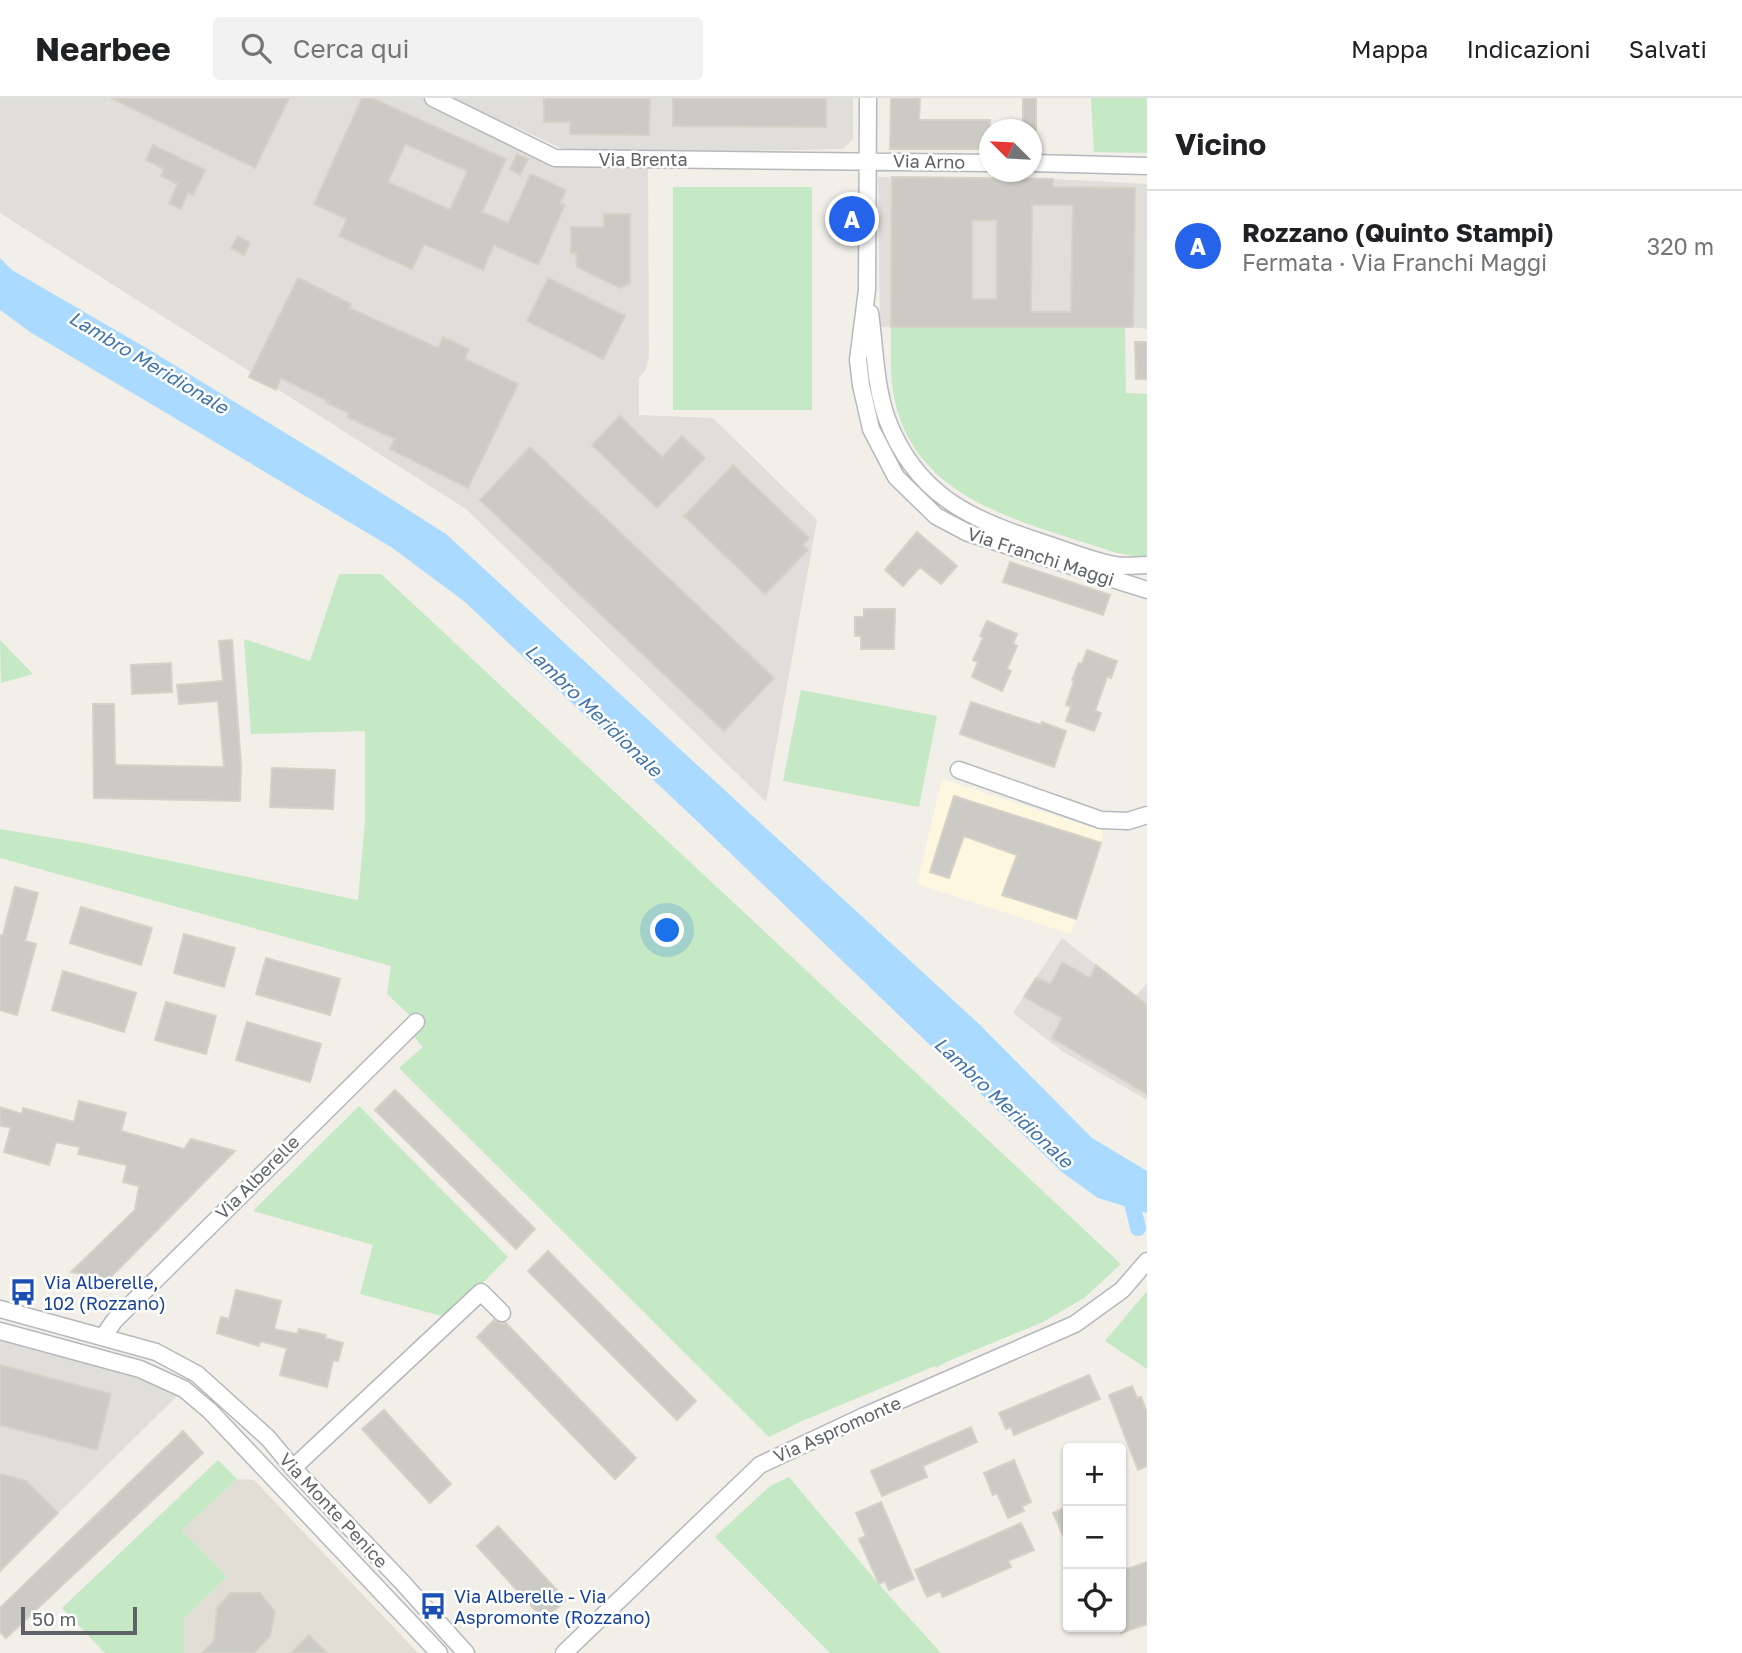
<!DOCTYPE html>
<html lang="it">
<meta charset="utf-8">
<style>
:root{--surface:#fff;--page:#f2f2f2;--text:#202124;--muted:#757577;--line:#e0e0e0;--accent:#2563eb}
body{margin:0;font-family:"Golos Text",sans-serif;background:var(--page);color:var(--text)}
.controls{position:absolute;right:21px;bottom:21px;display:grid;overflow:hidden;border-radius:7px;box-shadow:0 2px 5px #0004}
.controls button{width:63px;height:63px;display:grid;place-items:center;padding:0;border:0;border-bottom:2px solid var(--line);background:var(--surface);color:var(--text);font:35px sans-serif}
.compass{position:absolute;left:979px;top:21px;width:63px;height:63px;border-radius:50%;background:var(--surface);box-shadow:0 2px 5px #0004;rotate:294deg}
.scale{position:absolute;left:21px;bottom:18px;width:116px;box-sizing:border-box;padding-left:7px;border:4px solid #5f6368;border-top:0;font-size:19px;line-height:24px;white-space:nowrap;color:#5f6368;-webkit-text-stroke:5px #fff;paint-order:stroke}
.you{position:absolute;left:668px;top:833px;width:24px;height:24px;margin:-18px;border:5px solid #fff;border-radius:50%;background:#1a73e8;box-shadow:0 0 0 10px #1a73e833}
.badge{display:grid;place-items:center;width:46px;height:46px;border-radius:50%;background:var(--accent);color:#fff;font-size:23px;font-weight:700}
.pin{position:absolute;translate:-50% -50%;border:4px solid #fff;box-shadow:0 2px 7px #0006}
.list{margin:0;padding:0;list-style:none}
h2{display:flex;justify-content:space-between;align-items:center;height:91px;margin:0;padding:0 28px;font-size:30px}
h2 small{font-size:23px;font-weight:400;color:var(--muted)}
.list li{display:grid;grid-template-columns:46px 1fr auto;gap:21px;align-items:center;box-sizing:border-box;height:112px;padding:0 28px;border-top:2px solid var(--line)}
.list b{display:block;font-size:26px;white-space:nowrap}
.list p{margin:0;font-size:23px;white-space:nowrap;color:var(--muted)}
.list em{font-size:23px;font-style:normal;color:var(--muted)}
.icon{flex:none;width:38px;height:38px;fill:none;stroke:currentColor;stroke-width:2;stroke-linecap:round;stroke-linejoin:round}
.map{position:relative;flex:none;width:1147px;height:1555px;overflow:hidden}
header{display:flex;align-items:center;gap:42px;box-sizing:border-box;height:98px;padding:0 35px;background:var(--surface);border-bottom:2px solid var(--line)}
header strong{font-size:33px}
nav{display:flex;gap:38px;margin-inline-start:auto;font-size:24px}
.search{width:490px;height:63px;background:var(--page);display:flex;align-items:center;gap:18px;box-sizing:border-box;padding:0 24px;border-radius:7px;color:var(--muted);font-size:26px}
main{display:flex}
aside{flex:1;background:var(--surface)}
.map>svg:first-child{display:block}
.commercial{fill:#fef7e0}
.industrial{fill:#e0deda}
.education{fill:#e1ded6}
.green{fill:#c5e8c5}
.water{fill:#aadaff}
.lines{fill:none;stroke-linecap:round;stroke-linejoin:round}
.canal{stroke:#aadaff;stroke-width:16}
.building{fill:#cccac5;stroke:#d6d1c6;stroke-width:2;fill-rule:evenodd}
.minor-casing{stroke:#b5b8bc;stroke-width:19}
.minor{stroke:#fff;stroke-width:16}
.labels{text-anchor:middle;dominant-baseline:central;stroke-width:5;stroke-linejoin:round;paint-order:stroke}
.street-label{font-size:18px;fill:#5f6368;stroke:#fff}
.transit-label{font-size:18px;fill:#164399;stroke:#fff;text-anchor:start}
.water-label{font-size:19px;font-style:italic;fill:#4174aa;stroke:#fff}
</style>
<header>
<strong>Nearbee</strong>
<div class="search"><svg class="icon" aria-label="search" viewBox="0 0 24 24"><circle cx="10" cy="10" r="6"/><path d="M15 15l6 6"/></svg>Cerca qui</div>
<nav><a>Mappa</a><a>Indicazioni</a><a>Salvati</a></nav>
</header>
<main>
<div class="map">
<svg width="1147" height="1555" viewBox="0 0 1147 1555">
<rect width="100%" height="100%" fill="#f1efe8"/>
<path class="commercial" d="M 942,681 L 1103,733 L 1101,745 L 1071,836 L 917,786 Z"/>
<path class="industrial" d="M 0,0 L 433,0 L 555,60 L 648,61 L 649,259 L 646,271 L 639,280 L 639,317 L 713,320 L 817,422 L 766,704 L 466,411 L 0,115 Z
M 452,0 L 853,0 L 853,41 L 843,51 L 651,55 L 563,51 Z
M 878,79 L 1053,81 L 1147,86 L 1147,231 L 1133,229 L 1071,228 L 880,229 Z
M 1062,840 L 1136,898 L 1147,885 L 1147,1002 L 1062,953 L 1013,915 Z
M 0,1233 L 184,1291 L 0,1473 Z"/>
<path class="education" d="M 237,1381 L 254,1382 L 418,1555 L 184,1555 L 184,1520 L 227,1479 L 182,1432 Z"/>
<path class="green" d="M 1091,0 L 1147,0 L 1147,55 L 1094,54 Z
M 673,89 L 812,89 L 812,312 L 673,312 Z
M 891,229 L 1125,229 L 1126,295 L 1147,296 L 1147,458 L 1133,458 L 1113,454 C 1024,423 911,404 893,293 C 890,272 891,250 891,229 Z
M 339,476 L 381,476 L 1121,1166 L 1084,1200 L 1043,1224 L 946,1264 L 936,1270 L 935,1268 L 802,1323 L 769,1339 L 399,970 L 423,949 L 413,938 L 422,929 L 387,896 L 391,868 L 0,760 L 0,731 L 89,746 L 358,802 L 365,723 L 365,633 L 251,636 L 244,541 L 310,563 Z
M 0,542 L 33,576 L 1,585 Z
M 801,592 L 937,618 L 919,709 L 783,683 Z
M 359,1008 L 508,1159 L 449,1220 L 360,1196 L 373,1147 L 253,1113 Z
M 1147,1193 L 1147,1271 L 1105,1243 Z
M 218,1362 L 237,1381 L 182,1432 L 227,1479 L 184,1520 L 184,1555 L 105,1555 L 62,1510 Z
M 789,1379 L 883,1491 L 941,1555 L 830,1555 L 715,1439 L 770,1388 Z"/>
<path class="water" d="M 0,160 L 12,172 L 148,251 L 336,366 L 446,436 L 979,926 L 1092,1040 L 1147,1073 L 1147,1115 L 1098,1100 L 1063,1075 L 699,725 L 465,504 L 391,449 L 30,234 L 0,212 Z"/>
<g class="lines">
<path class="canal" d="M 1129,1092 L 1138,1130"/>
</g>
<path class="building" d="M 111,0 L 289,0 L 255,70 Z
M 362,0 L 372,0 L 506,61 L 482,114 L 508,125 L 531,76 L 566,92 L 560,105 L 565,107 L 538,167 L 494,147 L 483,172 L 424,146 L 412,171 L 339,138 L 347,121 L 314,106 ZM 405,46 L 468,73 L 450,112 L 388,84 Z
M 544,0 L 650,0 L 649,37 L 570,36 L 570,24 L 544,24 Z
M 673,0 L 826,0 L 826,29 L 673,28 Z
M 891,0 L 920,0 L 919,22 L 990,22 L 990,51 L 890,51 Z
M 1023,0 L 1036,0 L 1036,32 L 1023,32 Z
M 153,47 L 205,72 L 193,97 L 188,95 L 181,111 L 169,105 L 178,86 L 161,78 L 164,71 L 146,62 Z
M 517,56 L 528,61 L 520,77 L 510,71 Z
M 892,79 L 1053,81 L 1053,89 L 1135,90 L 1133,229 L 891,229 ZM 1032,107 L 1073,107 L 1071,214 L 1031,214 ZM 972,122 L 997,122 L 997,201 L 972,201 Z
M 604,116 L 630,116 L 630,185 L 620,190 L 577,169 L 576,155 L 571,155 L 571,129 L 604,129 Z
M 238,138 L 250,145 L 244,157 L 231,150 Z
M 298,180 L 351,206 L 349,210 L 438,250 L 443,239 L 469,251 L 465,261 L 518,286 L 468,390 L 390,351 L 395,341 L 347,319 L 349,315 L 327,305 L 328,303 L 281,280 L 276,292 L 249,279 Z
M 548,180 L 625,218 L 603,261 L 527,223 Z
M 1135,244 L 1147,244 L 1147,281 L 1136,281 Z
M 620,318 L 662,359 L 682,338 L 705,360 L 657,410 L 592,347 Z
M 530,349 L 774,580 L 724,633 L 480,402 Z
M 733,367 L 809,440 L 803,447 L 808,452 L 765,496 L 684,418 Z
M 917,434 L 957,468 L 941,486 L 920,469 L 903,488 L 885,472 Z
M 1010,464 L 1110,497 L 1103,517 L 1003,484 Z
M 864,511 L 895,511 L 894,551 L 861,551 L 861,538 L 855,538 L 855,519 L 864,519 Z
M 987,523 L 1017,536 L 1013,546 L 1017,548 L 1007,571 L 1011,573 L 1002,593 L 972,579 L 978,564 L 973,562 L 983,540 L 980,538 Z
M 232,542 L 241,668 L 240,703 L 94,700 L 93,606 L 114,606 L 115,667 L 224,669 L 218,603 L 179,606 L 177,587 L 223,583 L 219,543 Z
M 1087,552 L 1117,563 L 1111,580 L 1107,579 L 1095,613 L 1101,615 L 1094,633 L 1066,623 L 1071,609 L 1066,607 L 1074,583 L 1072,582 L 1079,565 L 1082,566 Z
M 171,565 L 172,594 L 132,596 L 131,567 Z
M 971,604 L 1041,627 L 1042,624 L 1066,633 L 1054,669 L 960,636 Z
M 272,670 L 335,672 L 333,711 L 270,709 Z
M 954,698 L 1101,745 L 1076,821 L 1002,797 L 1017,757 L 964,738 L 949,780 L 930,774 Z
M 15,789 L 38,795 L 25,843 L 36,846 L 17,917 L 0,912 L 0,837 L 3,837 Z
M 81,809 L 152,830 L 141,867 L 70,845 Z
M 184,836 L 235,850 L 224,889 L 174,875 Z
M 266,860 L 340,881 L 330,917 L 256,896 Z
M 1062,864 L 1090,880 L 1096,867 L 1147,907 L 1147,996 L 1052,940 L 1062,920 L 1024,899 L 1036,880 L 1051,886 Z
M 63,873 L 136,895 L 124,934 L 52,912 Z
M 166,904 L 216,918 L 206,956 L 155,942 Z
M 247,924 L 321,946 L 310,984 L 236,962 Z
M 395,992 L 535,1131 L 516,1151 L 375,1012 Z
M 79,1003 L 126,1015 L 121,1033 L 184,1051 L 191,1041 L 235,1053 L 108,1182 L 71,1174 L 135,1112 L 139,1088 L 123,1084 L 127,1067 L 78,1056 L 80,1049 L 56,1044 L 49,1067 L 4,1054 L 11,1029 L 0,1028 L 0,1009 L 22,1016 L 23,1010 L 74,1024 Z
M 548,1153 L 696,1303 L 677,1322 L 528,1173 Z
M 236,1192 L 281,1203 L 274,1231 L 297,1236 L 299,1231 L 326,1237 L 325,1240 L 343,1245 L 338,1263 L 333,1262 L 327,1289 L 280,1277 L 287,1250 L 260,1243 L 259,1248 L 217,1235 L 221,1219 L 229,1221 Z
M 494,1222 L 500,1225 L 506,1225 L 636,1360 L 615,1381 L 477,1239 Z
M 0,1267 L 111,1296 L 97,1352 L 0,1327 Z
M 1089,1277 L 1100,1301 L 1014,1337 L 1011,1329 L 1006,1331 L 999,1315 Z
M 1132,1288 L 1137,1300 L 1141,1299 L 1147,1315 L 1147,1368 L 1138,1372 L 1109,1297 Z
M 384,1312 L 451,1386 L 430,1405 L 362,1331 Z
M 971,1329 L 977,1344 L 923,1368 L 927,1379 L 882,1398 L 871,1373 Z
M 183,1333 L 203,1355 L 6,1540 L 0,1534 L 0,1510 Z
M 1014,1362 L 1031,1404 L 1022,1408 L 1024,1413 L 1008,1420 L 997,1395 L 993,1397 L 984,1375 Z
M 0,1376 L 26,1383 L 58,1415 L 0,1473 Z
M 881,1404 L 914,1481 L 889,1492 L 885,1483 L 879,1486 L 859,1441 L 866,1438 L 856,1415 Z
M 1068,1408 L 1068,1448 L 1053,1415 Z
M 1021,1425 L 1034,1452 L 1008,1463 L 1011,1469 L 943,1499 L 940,1493 L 927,1499 L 915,1472 Z
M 498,1428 L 566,1502 L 544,1522 L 477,1448 Z
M 1147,1464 L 1147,1526 L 1121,1535 L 1121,1473 Z
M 230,1495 L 260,1495 L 275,1514 L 270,1538 L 254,1555 L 202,1555 L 214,1543 L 217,1510 Z
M 309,1537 L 327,1555 L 291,1555 Z"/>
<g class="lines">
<defs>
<path id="minor" d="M 433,0 L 555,60 L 990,65
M 868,0 L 867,192 L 858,262 L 861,287 L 871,331 L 896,379 L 936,418 L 968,435 L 1147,492
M 1032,65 L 1147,68
M 870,215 C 875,249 875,288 887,321 C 915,395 967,420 1038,443 C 1063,451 1089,462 1115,467 C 1125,469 1137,467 1147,467
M 959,672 L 1101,722 L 1128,723 L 1147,717
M 0,1211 L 156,1254 L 197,1276 L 268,1340 L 293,1370 L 402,1484 L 466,1555
M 0,1233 L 140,1271 L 184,1291 L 210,1313 L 439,1555
M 103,1239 L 114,1223 L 416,924
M 293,1370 L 481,1194 L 502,1215
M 564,1555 L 760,1367 L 864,1318 L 1075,1226 L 1122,1192 L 1147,1163"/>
</defs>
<use href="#minor" class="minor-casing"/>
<use href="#minor" class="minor"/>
</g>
<defs>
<symbol id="bus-bare" viewBox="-9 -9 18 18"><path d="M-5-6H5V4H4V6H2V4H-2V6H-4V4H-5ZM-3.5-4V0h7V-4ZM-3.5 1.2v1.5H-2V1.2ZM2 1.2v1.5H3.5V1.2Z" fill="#1a4fb4" stroke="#fff" stroke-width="2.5" paint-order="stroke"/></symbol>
</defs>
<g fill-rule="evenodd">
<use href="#bus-bare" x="4" y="1175" width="38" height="38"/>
<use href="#bus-bare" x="414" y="1489" width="38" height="38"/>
</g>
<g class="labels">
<g class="street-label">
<text x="643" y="61">Via Brenta</text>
<text transform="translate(929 63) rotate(1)">Via Arno</text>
<text transform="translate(1041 458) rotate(18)">Via Franchi Maggi</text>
<text transform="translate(257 1079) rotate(-45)">Via Alberelle</text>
<text transform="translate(837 1331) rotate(-24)">Via Aspromonte</text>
<text transform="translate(334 1412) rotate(47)">Via Monte Penice</text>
</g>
<g class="transit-label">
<text x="44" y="1184">Via Alberelle,<tspan x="44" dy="21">102 (Rozzano)</tspan></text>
<text x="454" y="1498">Via Alberelle - Via<tspan x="454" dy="21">Aspromonte (Rozzano)</tspan></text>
</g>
<g class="water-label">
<text transform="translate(149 264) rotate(31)">Lambro Meridionale</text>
<text transform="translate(594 612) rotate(44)">Lambro Meridionale</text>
<text transform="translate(1004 1004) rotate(43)">Lambro Meridionale</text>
</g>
</g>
</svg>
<div class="controls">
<button>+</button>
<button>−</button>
<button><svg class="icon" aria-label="locate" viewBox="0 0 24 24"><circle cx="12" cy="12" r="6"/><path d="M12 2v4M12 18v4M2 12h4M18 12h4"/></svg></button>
</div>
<svg class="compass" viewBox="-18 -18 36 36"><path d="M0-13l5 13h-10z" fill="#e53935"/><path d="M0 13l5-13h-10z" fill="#757577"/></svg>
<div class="scale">50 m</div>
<div class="you"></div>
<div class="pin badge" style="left:852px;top:121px">A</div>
</div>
<aside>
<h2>Vicino<small></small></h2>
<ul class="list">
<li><span class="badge">A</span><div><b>Rozzano (Quinto Stampi)</b><p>Fermata · Via Franchi Maggi</p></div><em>320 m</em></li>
</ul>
</aside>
</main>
